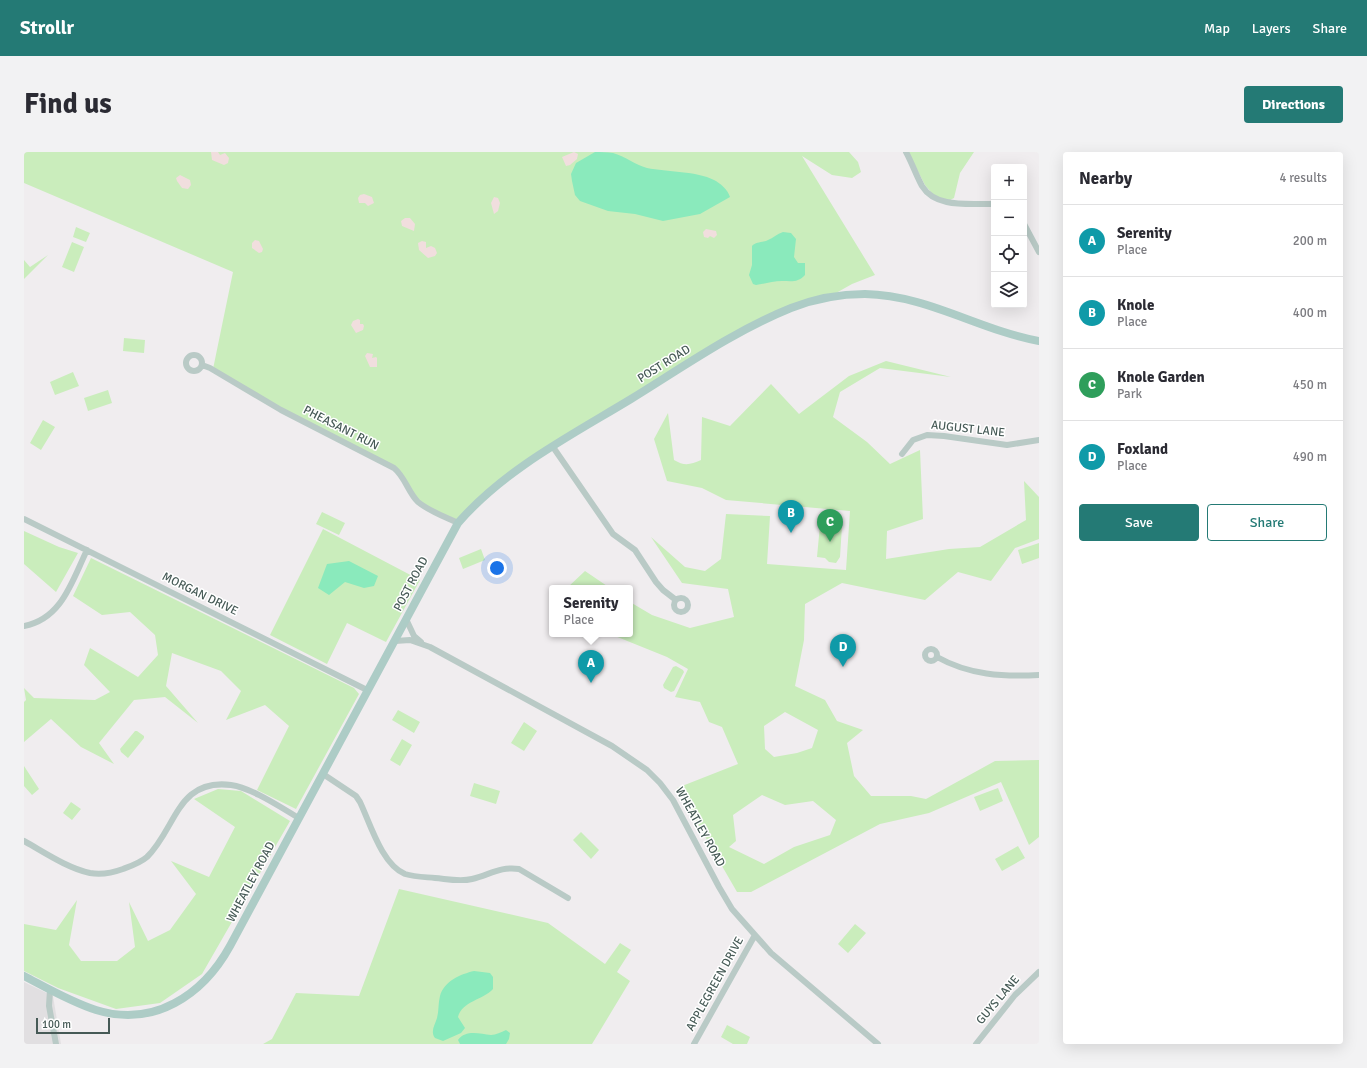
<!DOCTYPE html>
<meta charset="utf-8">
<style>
:root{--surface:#fff;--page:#f2f2f3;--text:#2b2b33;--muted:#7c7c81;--line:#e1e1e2;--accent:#247a75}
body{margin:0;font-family:Signika,sans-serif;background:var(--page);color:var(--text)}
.controls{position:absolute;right:12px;top:12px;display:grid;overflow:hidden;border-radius:4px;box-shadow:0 4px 16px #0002}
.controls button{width:36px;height:36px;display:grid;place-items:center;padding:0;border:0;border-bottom:1px solid var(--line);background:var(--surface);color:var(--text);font:20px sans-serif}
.scale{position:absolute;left:12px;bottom:10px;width:74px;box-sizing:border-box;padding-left:4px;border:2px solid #465a56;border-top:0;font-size:11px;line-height:14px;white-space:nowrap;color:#465a56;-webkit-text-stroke:3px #fff;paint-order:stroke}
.you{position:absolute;left:473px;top:416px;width:14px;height:14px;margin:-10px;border:3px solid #fff;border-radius:50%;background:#1a73e8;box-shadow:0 0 0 6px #1a73e833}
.badge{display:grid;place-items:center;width:26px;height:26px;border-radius:50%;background:var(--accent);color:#fff;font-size:13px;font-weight:700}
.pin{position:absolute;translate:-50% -33px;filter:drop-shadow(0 1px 2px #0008)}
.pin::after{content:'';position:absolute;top:21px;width:14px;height:12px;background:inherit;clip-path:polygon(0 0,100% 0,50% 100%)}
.popup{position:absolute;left:525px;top:433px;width:84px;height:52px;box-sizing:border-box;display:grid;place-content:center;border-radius:4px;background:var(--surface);filter:drop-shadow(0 1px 3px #0005);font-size:13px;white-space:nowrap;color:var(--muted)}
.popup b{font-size:15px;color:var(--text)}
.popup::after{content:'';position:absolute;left:50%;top:100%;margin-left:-8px;border:8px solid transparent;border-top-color:var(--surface)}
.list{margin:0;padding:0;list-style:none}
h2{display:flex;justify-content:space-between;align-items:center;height:52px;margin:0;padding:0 16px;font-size:17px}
h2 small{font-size:13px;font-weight:400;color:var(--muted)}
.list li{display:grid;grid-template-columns:26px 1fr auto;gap:12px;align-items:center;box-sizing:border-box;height:72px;padding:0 16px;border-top:1px solid var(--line)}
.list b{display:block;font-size:15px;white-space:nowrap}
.list p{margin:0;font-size:13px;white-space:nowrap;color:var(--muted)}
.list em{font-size:13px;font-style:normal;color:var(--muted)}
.actions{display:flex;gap:8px;padding:12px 16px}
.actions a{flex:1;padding:9px 0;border:1px solid var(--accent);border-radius:4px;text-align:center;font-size:14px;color:var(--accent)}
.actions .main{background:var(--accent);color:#fff}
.icon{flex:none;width:22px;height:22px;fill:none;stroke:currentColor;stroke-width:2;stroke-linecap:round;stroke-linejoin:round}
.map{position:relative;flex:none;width:1015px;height:892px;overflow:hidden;border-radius:4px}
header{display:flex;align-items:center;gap:24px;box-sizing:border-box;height:56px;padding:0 20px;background:var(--accent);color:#fff}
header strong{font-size:19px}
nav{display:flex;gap:22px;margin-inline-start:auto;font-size:14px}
.intro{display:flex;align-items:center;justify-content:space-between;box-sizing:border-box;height:96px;padding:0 24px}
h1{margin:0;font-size:28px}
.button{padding:10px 18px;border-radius:4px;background:var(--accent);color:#fff;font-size:14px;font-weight:700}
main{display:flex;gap:24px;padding:0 24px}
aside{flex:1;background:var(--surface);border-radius:4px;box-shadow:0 4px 16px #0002}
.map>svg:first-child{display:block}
.education{fill:#e1dfe1}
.green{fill:#caedbc;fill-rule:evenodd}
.sand{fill:#f1dede}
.water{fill:#8aeabc}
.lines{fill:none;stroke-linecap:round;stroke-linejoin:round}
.minor{stroke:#b9cac6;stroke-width:6}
.major{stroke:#adccc6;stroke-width:8}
.labels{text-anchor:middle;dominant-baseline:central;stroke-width:3;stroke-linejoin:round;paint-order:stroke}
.street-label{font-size:12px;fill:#465a56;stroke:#fff}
</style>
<header>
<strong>Strollr</strong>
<nav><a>Map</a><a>Layers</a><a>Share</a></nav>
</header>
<div class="intro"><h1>Find us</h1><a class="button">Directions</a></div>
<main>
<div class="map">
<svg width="1015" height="892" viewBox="0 0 1015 892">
<rect width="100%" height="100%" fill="#f0edef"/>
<path class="education" d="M 0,830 L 29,844 L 37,892 L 0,892 Z"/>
<path class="green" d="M 0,0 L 825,0 L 834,10 L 837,20 L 828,26 L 808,23 L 778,4 L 851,123 L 828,132 L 805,145 L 785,150 L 704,187 L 472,333 L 434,371 L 394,349 L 376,321 L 257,258 L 189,217 L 209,120 L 0,31 Z
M 884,0 L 950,0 L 936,21 L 930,46 L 926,48 L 911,45 L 901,33 Z
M 52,75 L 66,81 L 62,90 L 49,85 Z
M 48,90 L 60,95 L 50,120 L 38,115 Z
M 24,103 L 0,127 L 0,108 L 6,115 Z
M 100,186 L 121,188 L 120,201 L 99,199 Z
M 862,209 L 927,225 L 856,216 L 816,240 L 809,265 L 843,290 L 866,312 L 896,298 L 899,367 L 863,379 L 862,407 L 925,397 L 956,395 L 1002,368 L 1000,329 L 1015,345 L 1015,387 L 991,396 L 967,429 L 934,420 L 901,448 L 818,431 L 781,452 L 780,488 L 771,534 L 801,548 L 813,569 L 839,578 L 823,591 L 830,624 L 847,644 L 887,644 L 902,647 L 971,609 L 1015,608 L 1015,685 L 1005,693 L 977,630 L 905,661 L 856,672 L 727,740 L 713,740 L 653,636 L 714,612 L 698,575 L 685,570 L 676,550 L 651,545 L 664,517 L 643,505 L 586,482 L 606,482 L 606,450 L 628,463 L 666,476 L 710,465 L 704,437 L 658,431 L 627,385 L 661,415 L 681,419 L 697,407 L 702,362 L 746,364 L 743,412 L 822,418 L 826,359 L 702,348 L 678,336 L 643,329 L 630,287 L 644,261 L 650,308 C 660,314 666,313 677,308 L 678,265 L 706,274 L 747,232 L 775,262 L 825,224 ZM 761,560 L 794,578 L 788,596 L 773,601 L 750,605 L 741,597 L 740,574 ZM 738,643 L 761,653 L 789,649 L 812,668 L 806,683 L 770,695 L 740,712 L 705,695 L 712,689 L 709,663 Z
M 49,220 L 55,234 L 31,243 L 26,230 Z
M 84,238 L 88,251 L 64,259 L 60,246 Z
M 19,268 L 31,275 L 17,298 L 6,291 Z
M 298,360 L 321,371 L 315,383 L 292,372 Z
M 796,373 L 818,374 L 816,405 L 812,411 L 805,410 L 801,406 L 793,405 Z
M 299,377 L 396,428 L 362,490 L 323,471 L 303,512 L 246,483 Z
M 0,379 L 35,395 L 54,401 L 32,440 L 0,412 Z
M 1015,391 L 1015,406 L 998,412 L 994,398 Z
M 457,397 L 461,408 L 439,417 L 435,406 Z
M 67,406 L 330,536 L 335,542 L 272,657 L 233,638 L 265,574 L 241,553 L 202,568 L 217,539 L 197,519 L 148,501 L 142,534 L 174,571 L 141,545 L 110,548 L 75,591 L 90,612 L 57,595 L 27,567 L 0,590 L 0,550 L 2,548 L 0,536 L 10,546 L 71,548 L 86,540 L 60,513 L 66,496 L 114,525 L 134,503 L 131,483 L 106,460 L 78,463 L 49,444 Z
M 561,419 L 586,436 L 543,436 Z
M 652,514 L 659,518 L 660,520 L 650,539 L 647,540 L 640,536 L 639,533 L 649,515 Z
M 374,558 L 396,570 L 390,581 L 368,568 Z
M 500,570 L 513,579 L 500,599 L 487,591 Z
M 111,579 L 113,579 L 120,584 L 120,586 L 104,606 L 97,600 L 96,597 Z
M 378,587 L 388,593 L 376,614 L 366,608 Z
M 0,614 L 15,637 L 8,643 L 0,634 Z
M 450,631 L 476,639 L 472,652 L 446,644 Z
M 974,636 L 979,649 L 956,659 L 950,645 Z
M 194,637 L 217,639 L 266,669 L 178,822 L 136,851 L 92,857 L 34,836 L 0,819 L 0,772 L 32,778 L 53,748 L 45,793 L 57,809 L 93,809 L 111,795 L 105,750 L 124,789 L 146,778 L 172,742 L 147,709 L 185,725 L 211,675 L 170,647 Z
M 47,650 L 57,657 L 48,668 L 39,661 Z
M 557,680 L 575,698 L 567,707 L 549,688 Z
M 994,694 L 1001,706 L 978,719 L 971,707 Z
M 375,737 L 524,771 L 581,812 L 596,791 L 607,798 L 593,820 L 606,829 L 568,892 L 239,892 L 248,887 L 272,841 L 335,844 Z
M 831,772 L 842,781 L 824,801 L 814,792 Z
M 703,873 L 726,885 L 723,892 L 709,892 L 697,885 Z"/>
<path class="sand" d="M 187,0 L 194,0 L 196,3 L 201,1 L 205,6 L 204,11 L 200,13 L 188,8 Z
M 550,0 L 554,2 L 553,7 L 546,13 L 542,14 L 538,5 Z
M 156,23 L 166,28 L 167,33 L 164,37 L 158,36 L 153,29 L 152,26 Z
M 336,43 L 340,42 L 348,45 L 350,51 L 344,54 L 341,51 L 335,51 L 334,46 Z
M 470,45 L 474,46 L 476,51 L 474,59 L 470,62 L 467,51 Z
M 381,66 L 386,66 L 391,72 L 390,79 L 378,74 L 377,69 Z
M 682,77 L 692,79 L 693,83 L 690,86 L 686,84 L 684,86 L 680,85 L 679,80 Z
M 231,88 L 235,89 L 239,97 L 238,100 L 235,101 L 228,96 L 228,91 Z
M 398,89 L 402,90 L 402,96 L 407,94 L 411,96 L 413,101 L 411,104 L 404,106 L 395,98 L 394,91 Z
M 334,167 L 336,168 L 336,172 L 339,172 L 340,174 L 339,178 L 332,181 L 327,173 L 329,169 Z
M 343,201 L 349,202 L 348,206 L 352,205 L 353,206 L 353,215 L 346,215 L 341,204 Z"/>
<path class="water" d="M 571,0 C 577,0 583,0 589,1 C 601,4 611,13 623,16 C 643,20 673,19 690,28 C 696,31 704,38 706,45 L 676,62 L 639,69 L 611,62 L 584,59 L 556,49 L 551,43 L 548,29 L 547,22 L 552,11 Z
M 759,80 L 767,81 L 772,87 L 770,105 L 774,111 L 781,111 L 781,123 C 774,131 767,129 758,129 C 749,129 740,132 732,133 L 729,132 L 725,123 L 728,113 L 728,94 C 732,89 738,91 744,88 C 749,86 753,82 759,80 Z
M 325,409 L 354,424 L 350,434 L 340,436 L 321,430 L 305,443 L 294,436 L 303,412 Z
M 450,819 L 466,821 L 469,825 L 469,837 C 459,848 438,849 434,865 L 441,876 L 437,881 L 419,889 L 411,886 C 406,879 411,873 413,866 C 415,859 414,851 416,844 C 420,829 437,822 450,819 Z
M 482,878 L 486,881 L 485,887 L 482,892 L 436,892 L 434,888 C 442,877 456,882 467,883 C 472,883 477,880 482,878 Z"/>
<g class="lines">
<path class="minor" d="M 882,0 C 888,11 892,23 898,34 C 912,57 946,51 970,52
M 1000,72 L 1015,100
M162 211a8 8 0 1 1 16 0a8 8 0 1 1-16 0Z
M 178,213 L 186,216 L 257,258 L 370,316 C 381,325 384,340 394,350 C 405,359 421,365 434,371
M 529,295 L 589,382 L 611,398 L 632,430 L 639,438 L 652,448
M 878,302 L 889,288 L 903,283 L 920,284 L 983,293 L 1015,288
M 0,367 L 343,538
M650 453a7 7 0 1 1 14 0a7 7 0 1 1-14 0Z
M 382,467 L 390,484 L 397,490
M 0,474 C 38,467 48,429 63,398
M 371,489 L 386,488 L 406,495 L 588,594 L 623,618 L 636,631 L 649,648 L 695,735 L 708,757 L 747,801 L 854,892
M901 503a6 6 0 1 1 12 0a6 6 0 1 1-12 0Z
M 913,505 C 945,523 979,525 1015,523
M 299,622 L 332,644 L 336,650 C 346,671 358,713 381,722 C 391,725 401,725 411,726 C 423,727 436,730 448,727 C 465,723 477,714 495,717 L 544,746
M 0,689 C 20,700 43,716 66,721 C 77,723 88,721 99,717 C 107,714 116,711 123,705 C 152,677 153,626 207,633 C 228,636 256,655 275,666
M 26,838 L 25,854 L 32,892
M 670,892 L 731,783
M 952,892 L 991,843 L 1015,820"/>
<path class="major" d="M 0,824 C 23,836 47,850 72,858 C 130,876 179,843 206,794 L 434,371 C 481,317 546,284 607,247 C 659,215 710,179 767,156 C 790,147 816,142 841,142 C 903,143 955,178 1015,189"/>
</g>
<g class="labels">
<g class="street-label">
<text transform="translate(640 212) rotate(-32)">POST ROAD</text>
<text transform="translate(317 276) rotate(27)">PHEASANT RUN</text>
<text transform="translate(944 277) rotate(6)">AUGUST LANE</text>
<text transform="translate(387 432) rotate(-62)">POST ROAD</text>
<text transform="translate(176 442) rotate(26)">MORGAN DRIVE</text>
<text transform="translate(676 675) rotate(61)">WHEATLEY ROAD</text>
<text transform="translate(227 730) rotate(-62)">WHEATLEY ROAD</text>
<text transform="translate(691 832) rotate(-61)">APPLEGREEN DRIVE</text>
<text transform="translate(974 848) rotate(-50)">GUYS LANE</text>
</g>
</g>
</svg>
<div class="controls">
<button>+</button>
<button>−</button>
<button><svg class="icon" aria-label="locate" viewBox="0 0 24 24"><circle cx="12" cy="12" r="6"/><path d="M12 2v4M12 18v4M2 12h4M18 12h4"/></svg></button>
<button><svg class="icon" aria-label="layers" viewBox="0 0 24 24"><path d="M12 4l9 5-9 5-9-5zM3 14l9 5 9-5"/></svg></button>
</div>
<div class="scale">100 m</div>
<div class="you"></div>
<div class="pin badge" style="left:567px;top:531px;background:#0f9aa8">A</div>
<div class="popup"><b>Serenity</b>Place</div>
<div class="pin badge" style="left:767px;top:381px;background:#0f9aa8">B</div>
<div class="pin badge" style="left:806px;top:390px;background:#2e9e5b">C</div>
<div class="pin badge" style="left:819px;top:515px;background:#0f9aa8">D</div>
</div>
<aside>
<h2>Nearby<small>4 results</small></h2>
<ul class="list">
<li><span class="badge" style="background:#0f9aa8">A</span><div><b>Serenity</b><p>Place</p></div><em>200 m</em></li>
<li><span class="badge" style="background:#0f9aa8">B</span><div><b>Knole</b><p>Place</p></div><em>400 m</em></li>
<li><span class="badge" style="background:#2e9e5b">C</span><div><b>Knole Garden</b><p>Park</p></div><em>450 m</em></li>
<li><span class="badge" style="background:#0f9aa8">D</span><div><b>Foxland</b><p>Place</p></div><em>490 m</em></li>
</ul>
<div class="actions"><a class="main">Save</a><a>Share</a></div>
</aside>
</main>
